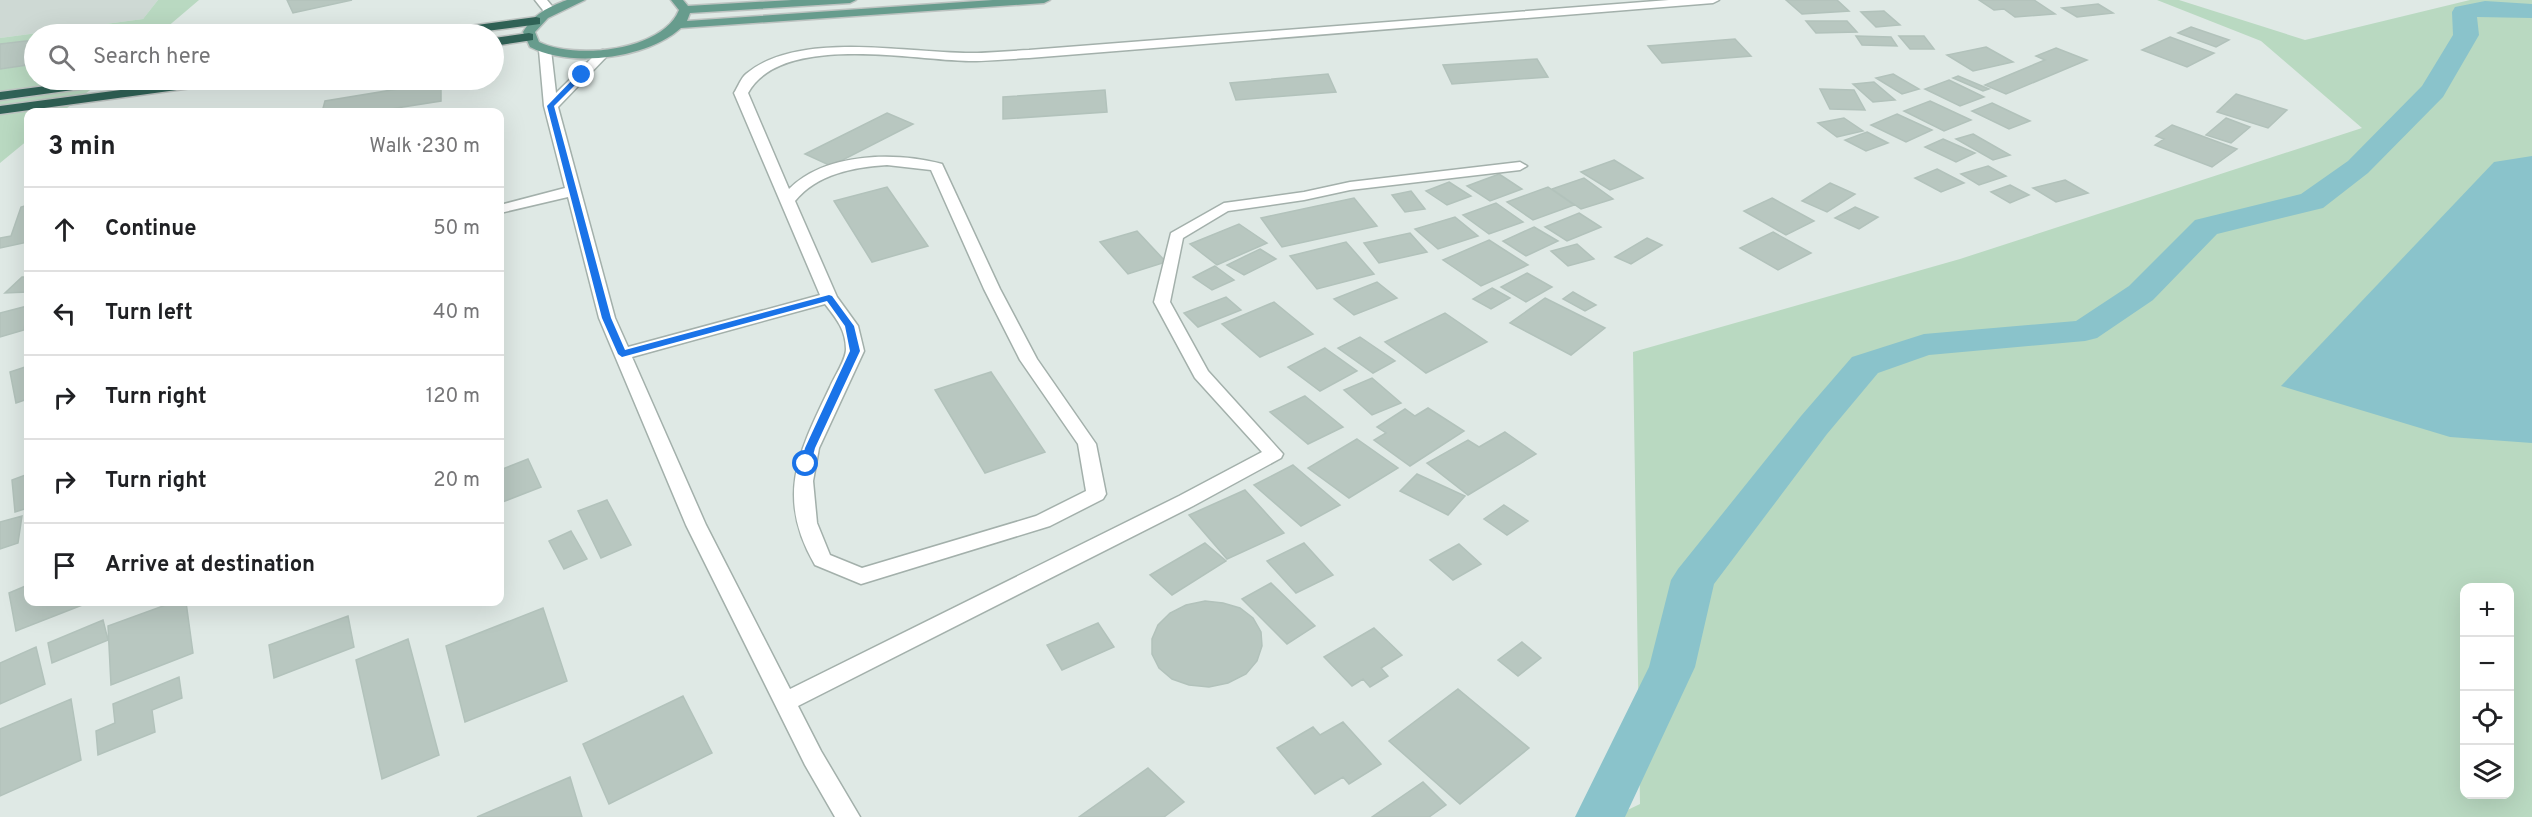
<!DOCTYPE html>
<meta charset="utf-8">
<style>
:root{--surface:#fff;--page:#f6f6f6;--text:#202124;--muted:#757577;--line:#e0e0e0}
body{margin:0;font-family:Overpass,sans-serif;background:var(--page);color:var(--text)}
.controls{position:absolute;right:18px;bottom:18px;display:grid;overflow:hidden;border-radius:12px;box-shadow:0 6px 24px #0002}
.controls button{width:54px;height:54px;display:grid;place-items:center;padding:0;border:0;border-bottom:2px solid var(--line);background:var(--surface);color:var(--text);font:30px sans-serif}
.stop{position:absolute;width:18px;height:18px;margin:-14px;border:4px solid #1a73e8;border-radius:50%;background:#fff}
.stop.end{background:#1a73e8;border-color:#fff;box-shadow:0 2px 6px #0008}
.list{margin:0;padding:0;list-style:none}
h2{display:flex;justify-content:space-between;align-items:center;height:78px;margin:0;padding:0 24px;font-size:26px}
h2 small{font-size:20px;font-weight:400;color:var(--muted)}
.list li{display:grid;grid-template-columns:39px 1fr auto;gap:18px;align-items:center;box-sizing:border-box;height:84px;padding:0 24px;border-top:2px solid var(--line)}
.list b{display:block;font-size:22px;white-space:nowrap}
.list em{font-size:20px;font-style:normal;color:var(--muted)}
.icon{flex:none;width:33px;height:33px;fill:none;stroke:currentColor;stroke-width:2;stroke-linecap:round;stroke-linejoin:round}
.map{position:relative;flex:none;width:2532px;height:817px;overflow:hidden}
.search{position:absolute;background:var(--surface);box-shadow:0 6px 24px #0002;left:24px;top:24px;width:480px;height:66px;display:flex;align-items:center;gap:15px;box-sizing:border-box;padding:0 21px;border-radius:33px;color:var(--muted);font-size:22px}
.panel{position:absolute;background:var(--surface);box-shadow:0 6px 24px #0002;left:24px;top:108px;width:480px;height:498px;border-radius:12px}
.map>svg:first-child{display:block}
.built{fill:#ced9d4}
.green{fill:#b9d9c1;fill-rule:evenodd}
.water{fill:#8ac3cb}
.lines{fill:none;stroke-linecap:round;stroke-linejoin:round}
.canal{fill:#8ac3cb;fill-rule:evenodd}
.building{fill:#b8c7c0;stroke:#b2c2bb;stroke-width:1.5}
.minor-casing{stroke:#a3b0ab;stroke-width:3}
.major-casing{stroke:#bdc3c1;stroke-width:3}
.highway-casing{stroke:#bdc3c1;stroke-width:3}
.minor{fill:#fff;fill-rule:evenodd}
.major{fill:#679c8d;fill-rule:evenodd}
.highway{fill:#306256;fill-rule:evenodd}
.route{fill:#1a73e8}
</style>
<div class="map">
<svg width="2532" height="817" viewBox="0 0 2532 817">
<rect width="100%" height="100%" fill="#dfe9e5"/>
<path class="built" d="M 0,0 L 158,0 L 143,19 L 0,38 Z"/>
<path class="green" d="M 158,0 L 199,0 L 159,34 L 34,34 L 34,80 L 103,80 L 62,112 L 28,112 L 28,140 L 0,163 L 0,38 L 143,19 Z
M 2157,0 L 2179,0 L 2305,40 L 2470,0 L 2532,0 L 2532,817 L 1613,817 L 1640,804 L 1633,352 L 1960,259 L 2362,128 L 2261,41 ZM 2464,588 L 2510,588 L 2510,794 L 2464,794 Z"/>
<path class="water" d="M 2532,156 L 2532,443 L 2450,437 L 2281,386 L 2494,162 Z"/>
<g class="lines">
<path class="canal" d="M 2485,1 L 2532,4 L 2532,18 L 2477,17 L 2479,35 L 2443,97 L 2368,173 L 2323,208 L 2217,234 L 2153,300 L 2097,338 L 2085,341 L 1929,355 L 1878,373 L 1827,434 L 1714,584 L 1695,667 L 1625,817 L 1575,817 L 1649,667 L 1671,580 L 1678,569 L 1801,416 L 1852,357 L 1924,334 L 2076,321 L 2129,286 L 2195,220 L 2301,194 L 2348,161 L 2422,86 L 2453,35 L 2452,12 L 2455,7 Z"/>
</g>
<path class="building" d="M 287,0 L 352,0 L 293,13 Z
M 1786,0 L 1837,0 L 1849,11 L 1802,14 Z
M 1979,0 L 2034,0 L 2055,14 L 2015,17 L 2004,9 L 1994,10 Z
M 2098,4 L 2113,13 L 2077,17 L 2062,8 Z
M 1884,11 L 1900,25 L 1876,27 L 1861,12 Z
M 1806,21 L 1847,21 L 1857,32 L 1816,33 Z
M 2191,27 L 2229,40 L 2216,47 L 2178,33 Z
M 1856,36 L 1891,37 L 1897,46 L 1862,45 Z
M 1899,36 L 1924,36 L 1934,49 L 1910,49 Z
M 2170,37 L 2214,53 L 2187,67 L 2142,50 Z
M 1735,39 L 1751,56 L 1662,63 L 1648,46 Z
M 34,40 L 34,64 L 0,69 L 0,44 Z
M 1986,47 L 2013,62 L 1973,71 L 1947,55 Z
M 2056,48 L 2087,60 L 2006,94 L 1985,85 L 2045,60 L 2036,56 Z
M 1537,59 L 1548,77 L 1452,84 L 1443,65 Z
M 1328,74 L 1336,92 L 1236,100 L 1230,83 Z
M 1893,74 L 1919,89 L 1902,94 L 1876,78 Z
M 1958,76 L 1989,89 L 1983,91 L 1953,78 Z
M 1949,80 L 1984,97 L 1960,106 L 1925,89 Z
M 441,82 L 441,101 L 371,112 L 322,112 L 325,101 Z
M 1874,82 L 1895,100 L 1873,102 L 1853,84 Z
M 1820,89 L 1854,90 L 1865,110 L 1830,109 Z
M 1105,90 L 1107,112 L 1003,119 L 1003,97 Z
M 2236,94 L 2287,110 L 2268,128 L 2217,112 Z
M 1930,101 L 1971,120 L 1944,131 L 1904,111 Z
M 1992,103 L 2030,121 L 2009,129 L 1972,111 Z
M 887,113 L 913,124 L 831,166 L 805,154 Z
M 1897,114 L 1932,130 L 1906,142 L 1871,125 Z
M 1844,118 L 1863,131 L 1837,137 L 1818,123 Z
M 2226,118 L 2250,127 L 2231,143 L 2206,135 Z
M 2172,125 L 2237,149 L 2212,167 L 2155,145 L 2164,139 L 2156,136 Z
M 1867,132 L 1888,143 L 1866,151 L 1845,140 Z
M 1973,134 L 2010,155 L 1993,160 L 1956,139 Z
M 1943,139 L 1975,153 L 1956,162 L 1925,147 Z
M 1614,160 L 1643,178 L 1610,190 L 1581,172 Z
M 1988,166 L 2006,176 L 1979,185 L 1961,174 Z
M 1937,169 L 1964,183 L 1941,192 L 1915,178 Z
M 1499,174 L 1522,189 L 1490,201 L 1467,186 Z
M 1584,178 L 1613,199 L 1581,209 L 1552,189 Z
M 2065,180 L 2088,193 L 2056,202 L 2033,188 Z
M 1449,182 L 1471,196 L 1447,205 L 1426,191 Z
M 1830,183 L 1855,194 L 1827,212 L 1802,201 Z
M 2010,185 L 2029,195 L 2010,203 L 1991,192 Z
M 887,187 L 928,246 L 872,262 L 834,201 Z
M 1548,187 L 1574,205 L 1533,220 L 1507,202 Z
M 1411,191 L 1425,209 L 1405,212 L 1392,195 Z
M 1354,198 L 1377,226 L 1282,247 L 1261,218 Z
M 1772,198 L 1814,221 L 1786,235 L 1744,211 Z
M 1496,203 L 1523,222 L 1489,234 L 1463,215 Z
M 28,205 L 28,242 L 0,248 L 0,238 L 11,236 L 21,207 Z
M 1855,207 L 1878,217 L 1859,229 L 1835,218 Z
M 1579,213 L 1601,227 L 1567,241 L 1545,227 Z
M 1455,217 L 1478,236 L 1438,249 L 1415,229 Z
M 1239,224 L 1267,243 L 1217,265 L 1190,244 Z
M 1534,227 L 1558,241 L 1526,256 L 1503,241 Z
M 1137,231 L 1166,262 L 1128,274 L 1100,242 Z
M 1773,232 L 1811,253 L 1778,270 L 1740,248 Z
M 1410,233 L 1427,252 L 1379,263 L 1364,243 Z
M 1647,238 L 1662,245 L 1631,264 L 1615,257 Z
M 1489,240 L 1528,265 L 1481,286 L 1443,260 Z
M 1346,242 L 1374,274 L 1317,289 L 1290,256 Z
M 1577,244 L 1594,259 L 1568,266 L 1551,251 Z
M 1260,249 L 1276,259 L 1244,275 L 1227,265 Z
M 1215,266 L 1234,280 L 1212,290 L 1193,277 Z
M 1527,273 L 1552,287 L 1526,302 L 1501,287 Z
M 22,277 L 28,277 L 28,292 L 5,293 Z
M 1377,282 L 1397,298 L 1354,315 L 1334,299 Z
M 1492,288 L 1510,298 L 1491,309 L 1473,299 Z
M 1573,292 L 1596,305 L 1585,311 L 1563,299 Z
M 1226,297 L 1241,310 L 1198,327 L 1184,313 Z
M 1545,298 L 1605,328 L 1571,355 L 1510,323 Z
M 1274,302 L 1313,334 L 1260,357 L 1222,324 Z
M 27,306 L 24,330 L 0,337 L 0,313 Z
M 1445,313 L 1487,342 L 1426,373 L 1385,342 Z
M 1360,337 L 1395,361 L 1373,373 L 1338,348 Z
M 1325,348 L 1357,371 L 1320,391 L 1288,367 Z
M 28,366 L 28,399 L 16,403 L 10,372 Z
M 991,372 L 1045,452 L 985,473 L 935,390 Z
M 1372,378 L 1401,403 L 1372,415 L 1344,390 Z
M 1305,396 L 1343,427 L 1308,444 L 1270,412 Z
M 1428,408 L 1464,431 L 1410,466 L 1374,440 L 1386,433 L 1377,427 L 1405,409 L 1415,416 Z
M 1505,432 L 1536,454 L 1468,495 L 1427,463 L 1468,440 L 1479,447 Z
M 1357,439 L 1398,468 L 1349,498 L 1308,468 Z
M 528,459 L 541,487 L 500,503 L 500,470 Z
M 1293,465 L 1340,505 L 1301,526 L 1254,485 Z
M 28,474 L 28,508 L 15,512 L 12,480 Z
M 1417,474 L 1465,496 L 1448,515 L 1400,491 Z
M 1245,490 L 1284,533 L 1227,559 L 1189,515 Z
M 607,500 L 631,545 L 601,558 L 578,511 Z
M 1504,505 L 1528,521 L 1507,535 L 1484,519 Z
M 22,516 L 18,543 L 0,549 L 0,522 Z
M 571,531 L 587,559 L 564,569 L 549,541 Z
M 1205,543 L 1226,561 L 1172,595 L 1150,575 Z
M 1304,543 L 1333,575 L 1296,593 L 1267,561 Z
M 1459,544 L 1481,564 L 1453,580 L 1430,560 Z
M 1271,583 L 1315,626 L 1287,644 L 1242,599 Z
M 28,585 L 28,602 L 90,602 L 16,631 L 9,593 Z
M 1205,601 L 1223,603 L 1240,608 L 1253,618 L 1261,632 L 1262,646 L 1257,661 L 1246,674 L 1228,683 L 1209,687 L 1189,685 L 1172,679 L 1159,668 L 1152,654 L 1152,639 L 1158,625 L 1170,613 L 1186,605 Z
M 174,602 L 186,602 L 193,653 L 111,685 L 108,626 Z
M 543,608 L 567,681 L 465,722 L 446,646 Z
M 348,616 L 354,647 L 274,678 L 269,645 Z
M 103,620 L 108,640 L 52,663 L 48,643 Z
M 1098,623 L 1114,647 L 1062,670 L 1047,645 Z
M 1374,628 L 1402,655 L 1381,668 L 1388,676 L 1370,687 L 1363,679 L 1352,686 L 1324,657 Z
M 408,639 L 439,755 L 382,779 L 356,660 Z
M 1522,642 L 1541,658 L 1518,676 L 1498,660 Z
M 36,647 L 45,684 L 0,704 L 0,663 Z
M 179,677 L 182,698 L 152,710 L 155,732 L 98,755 L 96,731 L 115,723 L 113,704 Z
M 1458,689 L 1529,748 L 1460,804 L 1389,741 Z
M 683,696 L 712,753 L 609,804 L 583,744 Z
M 71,699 L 81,760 L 0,796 L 0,729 Z
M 1343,722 L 1381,764 L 1349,784 L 1343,777 L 1315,794 L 1277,748 L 1313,727 L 1320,735 Z
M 1148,768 L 1184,802 L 1164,817 L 1079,817 Z
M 570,777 L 582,817 L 477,817 Z
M 1423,782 L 1446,805 L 1429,817 L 1372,817 Z"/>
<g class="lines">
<defs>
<path id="minor" d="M 535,0 L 547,0 L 556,11 L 554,14 L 546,14 Z
M 1669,0 L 1719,0 L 1713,3 L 1029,58 C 1009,59 989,61 969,61 C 911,60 781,33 748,93 L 789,189 C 826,152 896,152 942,164 L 1000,289 L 1037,359 L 1096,444 L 1106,494 L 1103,499 L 1050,526 L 861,584 L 815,565 C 775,496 799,452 830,387 C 834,377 846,360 846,349 C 846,330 836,318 825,304 L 632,357 L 706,525 L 790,689 L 1179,496 L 1262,452 L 1195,378 L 1154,302 L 1171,233 L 1224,203 L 1304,192 L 1350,182 L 1520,162 L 1527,166 L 1520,170 L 1350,190 L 1304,200 L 1228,211 L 1183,238 L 1170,302 L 1208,371 L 1283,454 L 1281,458 L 1193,506 L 798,706 L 821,751 L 860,817 L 835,817 L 805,765 L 686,525 L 599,318 L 568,197 L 500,213 L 500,205 L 565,188 L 544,106 L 539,50 L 545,46 L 551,50 L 556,93 L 599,51 L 603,50 L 609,54 L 558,107 L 615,318 L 628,347 L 820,295 L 734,93 C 738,87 741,78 746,74 C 798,30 906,53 970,53 C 989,53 1009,51 1029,50 ZM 887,165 L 931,170 L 984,289 L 1020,360 L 1078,444 L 1086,491 L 1036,516 L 862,568 L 830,555 L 817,523 L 813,481 L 819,448 L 864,351 L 858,326 L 837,297 L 795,201 C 817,174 854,167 887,165 Z"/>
<path id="major" d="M 567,0 L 585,0 L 548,18 L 535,32 L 539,42 C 575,60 663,51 679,10 L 671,0 L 683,0 L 688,6 L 792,0 L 856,0 L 850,3 L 690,13 L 687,21 L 993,0 L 1050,0 L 1044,3 L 681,28 C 647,59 570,68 530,47 L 523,32 C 534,14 548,7 567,0 Z"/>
<path id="highway" d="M 536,17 L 540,18 L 540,24 L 463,34 L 434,34 L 440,30 Z
M 529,33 L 533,34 L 533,40 L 494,46 L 494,38 Z
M 92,80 L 123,80 L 117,84 L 0,100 L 0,92 Z
M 196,80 L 227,80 L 221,84 L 0,114 L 0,106 Z"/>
</defs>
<use href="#minor" class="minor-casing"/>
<use href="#major" class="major-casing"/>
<use href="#highway" class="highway-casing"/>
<use href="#minor" class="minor"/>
<use href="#major" class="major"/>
<use href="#highway" class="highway"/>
</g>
<path class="route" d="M 579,73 L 585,75 L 554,106 L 611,318 L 625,350 L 829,295 L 832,296 L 854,326 L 860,351 L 815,448 L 810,467 L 803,467 L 801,464 L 805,448 L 850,351 L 845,326 L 827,301 L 622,357 L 618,354 L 602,318 L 547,106 Z"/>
</svg>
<div class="controls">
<button>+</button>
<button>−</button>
<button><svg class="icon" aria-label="locate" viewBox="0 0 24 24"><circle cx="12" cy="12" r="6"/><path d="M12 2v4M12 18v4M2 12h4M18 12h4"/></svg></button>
<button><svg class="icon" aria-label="layers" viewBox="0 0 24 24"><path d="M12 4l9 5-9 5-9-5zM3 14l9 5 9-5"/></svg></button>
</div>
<div class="stop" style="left:806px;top:464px"></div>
<div class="stop end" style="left:582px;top:75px"></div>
<div class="search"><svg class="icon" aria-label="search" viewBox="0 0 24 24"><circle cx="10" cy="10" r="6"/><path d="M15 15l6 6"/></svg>Search here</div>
<section class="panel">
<h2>3 min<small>Walk · 230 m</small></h2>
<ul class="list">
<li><svg class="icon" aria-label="ahead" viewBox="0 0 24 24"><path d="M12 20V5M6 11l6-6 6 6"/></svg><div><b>Continue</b></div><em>50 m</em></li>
<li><svg class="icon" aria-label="left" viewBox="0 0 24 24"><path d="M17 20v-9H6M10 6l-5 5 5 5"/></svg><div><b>Turn left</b></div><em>40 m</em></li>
<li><svg class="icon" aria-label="right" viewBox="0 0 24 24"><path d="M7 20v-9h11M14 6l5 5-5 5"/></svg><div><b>Turn right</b></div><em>120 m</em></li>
<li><svg class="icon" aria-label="right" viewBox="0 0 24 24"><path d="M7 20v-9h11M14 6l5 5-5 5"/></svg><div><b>Turn right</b></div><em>20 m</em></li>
<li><svg class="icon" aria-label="arrive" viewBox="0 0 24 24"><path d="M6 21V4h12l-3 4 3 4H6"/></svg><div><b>Arrive at destination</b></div></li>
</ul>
</section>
</div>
